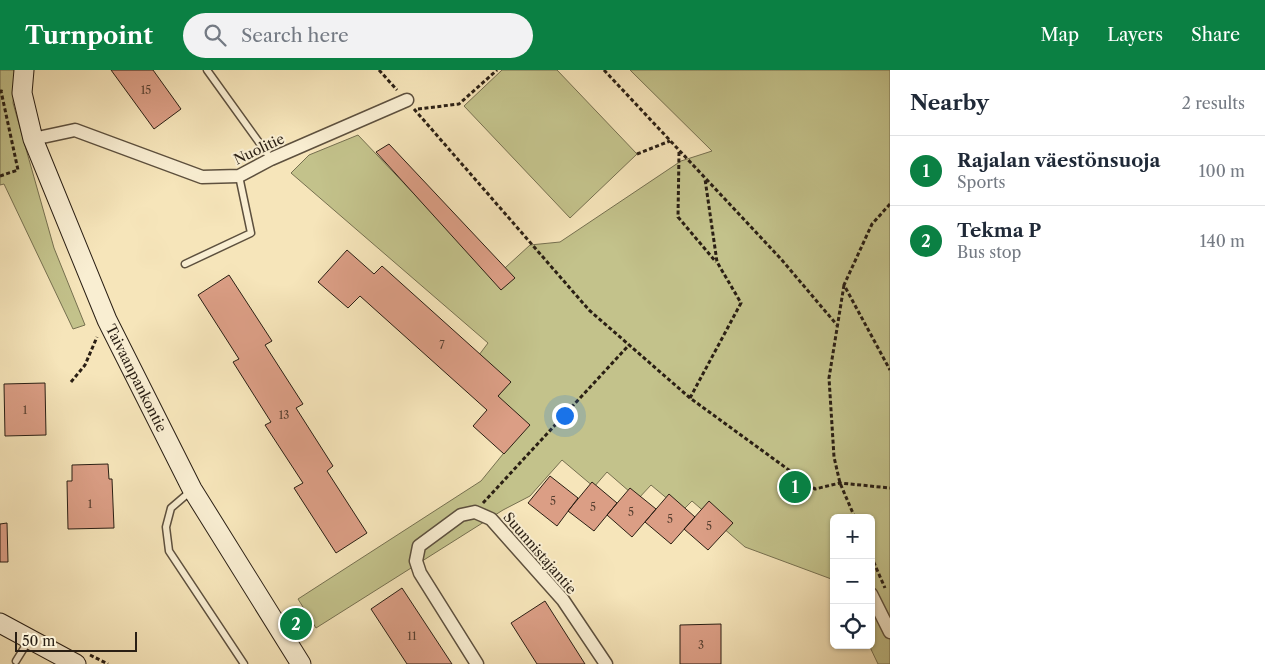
<!DOCTYPE html>
<meta charset="utf-8">
<style>
:root{--surface:#fff;--page:#f2f2f3;--text:#1f2937;--muted:#747a83;--line:#e0e1e3;--accent:#0b8043}
body{margin:0;font-family:"Libre Caslon Text",serif;background:var(--page);color:var(--text)}
.controls{position:absolute;right:15px;bottom:15px;display:grid;overflow:hidden;border-radius:8px;box-shadow:0 1px 4px #0004}
.controls button{width:45px;height:45px;display:grid;place-items:center;padding:0;border:0;border-bottom:1px solid var(--line);background:var(--surface);color:var(--text);font:25px sans-serif}
.scale{position:absolute;left:15px;bottom:12px;width:122px;box-sizing:border-box;padding-left:5px;border:2px solid #2a1f14;border-top:0;font-size:14px;line-height:18px;white-space:nowrap;color:#2a1f14;-webkit-text-stroke:4px #f9eed2;paint-order:stroke}
.you{position:absolute;left:564px;top:345px;width:18px;height:18px;margin:-12px;border:4px solid #fff;border-radius:50%;background:#1a73e8;box-shadow:0 0 0 8px #1a73e833}
.badge{display:grid;place-items:center;width:32px;height:32px;border-radius:50%;background:var(--accent);color:#fff;font-size:16px;font-weight:700}
.pin{position:absolute;translate:-50% -50%;border:2px solid #fff;box-shadow:0 1px 5px #0006}
.list{margin:0;padding:0;list-style:none}
h2{display:flex;justify-content:space-between;align-items:center;height:65px;margin:0;padding:0 20px;font-size:21px}
h2 small{font-size:16px;font-weight:400;color:var(--muted)}
.list li{display:grid;grid-template-columns:32px 1fr auto;gap:15px;align-items:center;box-sizing:border-box;height:70px;padding:0 20px;border-top:1px solid var(--line)}
.list b{display:block;font-size:19px;white-space:nowrap}
.list p{margin:0;font-size:16px;white-space:nowrap;color:var(--muted)}
.list em{font-size:16px;font-style:normal;color:var(--muted)}
.icon{flex:none;width:28px;height:28px;fill:none;stroke:currentColor;stroke-width:2;stroke-linecap:round;stroke-linejoin:round}
.map{position:relative;flex:none;width:890px;height:594px;overflow:hidden}
header{display:flex;align-items:center;gap:30px;box-sizing:border-box;height:70px;padding:0 25px;background:var(--accent);color:#fff}
header strong{font-size:24px}
nav{display:flex;gap:28px;margin-inline-start:auto;font-size:18px}
.search{width:350px;height:45px;background:var(--page);display:flex;align-items:center;gap:12px;box-sizing:border-box;padding:0 18px;border-radius:28px;color:var(--muted);font-size:19px}
main{display:flex}
aside{flex:1;background:var(--surface)}
.map>svg:first-child{display:block}
.green{fill:#c3c28b;stroke:#767050}
.building{fill:#db9e85;stroke:#2a1f14}
.lines{fill:none;stroke-linecap:round;stroke-linejoin:round}
.lane-casing{stroke:#5d503e;stroke-width:9}
.street-casing{stroke:#5d503e;stroke-width:15}
.secondary-casing{stroke:#2a1f14;stroke-width:21}
.path{stroke:#2a1f14;stroke-width:3;stroke-dasharray:4 2.5;stroke-linecap:butt}
.lane{stroke:#f9eed2;stroke-width:6}
.street{stroke:#f9eed2;stroke-width:12}
.secondary{stroke:#f9eed2;stroke-width:19}
.labels{text-anchor:middle;dominant-baseline:central;stroke-width:4;stroke-linejoin:round;paint-order:stroke}
.number-label{font-size:11px;fill:#563f30}
.street-label{font-size:14px;fill:#2a1f14;stroke:#f9eed2}
</style>
<header>
<strong>Turnpoint</strong>
<div class="search"><svg class="icon" aria-label="search" viewBox="0 0 24 24"><circle cx="10" cy="10" r="6"/><path d="M15 15l6 6"/></svg>Search here</div>
<nav><a>Map</a><a>Layers</a><a>Share</a></nav>
</header>
<main>
<div class="map">
<svg width="890" height="594" viewBox="0 0 890 594">
<rect width="100%" height="100%" fill="#f6e5ba"/>
<filter id="stains"><feTurbulence type="fractalNoise" baseFrequency=".004" numOctaves="4"/><feColorMatrix values="0 0 0 0 .2 0 0 0 0 .09 0 0 0 0 .02 0 0 0 .5 -.17"/></filter>
<radialGradient id="worn" r=".72"><stop offset=".6" stop-color="#630" stop-opacity="0"/><stop offset="1" stop-color="#630" stop-opacity=".3"/></radialGradient>
<path class="green" d="M 0,0 L 16,0 L 13,33 L 54,178 L 85,255 L 73,259 L 4,114 L 0,115 Z
M 502,0 L 557,0 L 637,84 L 570,148 L 464,36 Z
M 630,0 L 890,0 L 890,594 L 878,594 L 869,575 L 871,575 L 871,448 L 834,448 L 834,510 L 745,477 L 692,431 L 682,441 L 651,415 L 638,429 L 607,402 L 594,417 L 562,390 L 530,426 L 503,440 L 316,558 L 298,529 L 481,411 L 525,357 L 494,331 L 507,316 L 476,289 L 488,273 L 291,103 L 309,85 L 358,65 L 494,208 L 530,175 L 560,172 L 681,91 L 712,81 Z"/>
<path class="building" d="M 111,0 L 153,0 L 181,39 L 154,59 Z
M 389,74 L 515,208 L 501,220 L 376,82 Z
M 347,180 L 374,204 L 382,196 L 511,312 L 498,326 L 530,355 L 504,384 L 473,356 L 487,340 L 360,226 L 348,238 L 318,212 Z
M 229,205 L 272,271 L 265,275 L 303,334 L 296,338 L 333,396 L 327,401 L 367,463 L 336,483 L 294,418 L 303,413 L 265,355 L 271,352 L 233,292 L 239,289 L 198,225 Z
M 45,313 L 46,365 L 5,366 L 4,314 Z
M 108,394 L 109,409 L 112,409 L 114,458 L 68,459 L 67,411 L 72,411 L 72,395 Z
M 550,406 L 578,428 L 557,456 L 528,433 Z
M 592,412 L 617,433 L 594,461 L 568,441 Z
M 630,418 L 656,439 L 632,467 L 607,445 Z
M 669,424 L 695,447 L 671,474 L 645,452 Z
M 709,431 L 733,453 L 708,480 L 684,459 Z
M 7,453 L 8,492 L 0,492 L 0,454 Z
M 402,518 L 452,594 L 407,594 L 371,539 Z
M 545,531 L 585,594 L 537,594 L 511,553 Z
M 721,554 L 721,594 L 680,594 L 680,555 Z"/>
<g class="lines">
<defs>
<path id="lane" d="M 207,0 L 271,89
M 185,194 L 251,163 L 239,106
M 192,420 L 171,438 L 166,457 L 169,481 L 244,594
M 16,591 L 29,570"/>
<path id="street" d="M 33,69 L 75,60 L 202,107 L 239,106 L 271,89 L 407,30
M 871,524 L 890,562
M 477,594 L 420,503 L 416,491 L 419,476 L 461,445 L 475,442 L 491,449 L 563,530 L 606,594"/>
<g id="secondary">
<path id="s1" d="M 24,0 L 22,23 L 33,69 L 107,250 L 192,419 L 301,594"/>
<path d="M 0,553 L 76,594"/>
</g>
</defs>
<use href="#lane" class="lane-casing"/>
<use href="#street" class="street-casing"/>
<use href="#secondary" class="secondary-casing"/>
<path class="path" d="M 379,0 L 397,20
M 604,0 L 781,189 L 837,255
M 414,39 L 589,240 L 690,328 L 815,419 L 840,413 L 890,418
M 418,39 L 459,34 L 497,0
M 679,82 L 678,147 L 716,192
M 637,84 L 670,71
M 0,106 L 18,100 L 1,21 L 5,22
M 890,134 L 872,154 L 844,215 L 890,300
M 844,215 L 829,308 L 834,387 L 840,413 L 855,448
M 71,312 L 85,295 L 97,267
M 690,328 L 741,233 L 717,192 L 705,109
M 483,433 L 629,275
M 871,486 L 885,518
M 90,585 L 108,594"/>
<use href="#lane" class="lane"/>
<use href="#street" class="street"/>
<use href="#secondary" class="secondary"/>
</g>
<g class="labels">
<g class="number-label">
<text x="146" y="20">15</text>
<text x="442" y="275">7</text>
<text x="25" y="340">1</text>
<text x="284" y="345">13</text>
<text x="553" y="431">5</text>
<text x="90" y="434">1</text>
<text x="593" y="437">5</text>
<text x="631" y="442">5</text>
<text x="670" y="449">5</text>
<text x="709" y="456">5</text>
<text x="412" y="566">11</text>
<text x="701" y="575">3</text>
</g>
<g class="street-label">
<text transform="translate(259 79) rotate(-25)">Nuolitie</text>
<text stroke="none"><textPath href="#s1" startOffset="331">Taivaanpankontie</textPath></text>
<text transform="translate(540 483) rotate(49)">Suunnistajantie</text>
</g>
</g>
<rect width="100%" height="100%" filter="url(#stains)"/>
<rect width="100%" height="100%" fill="url(#worn)"/>
</svg>
<div class="controls">
<button>+</button>
<button>−</button>
<button><svg class="icon" aria-label="locate" viewBox="0 0 24 24"><circle cx="12" cy="12" r="6"/><path d="M12 2v4M12 18v4M2 12h4M18 12h4"/></svg></button>
</div>
<div class="scale">50 m</div>
<div class="you"></div>
<div class="pin badge" style="left:795px;top:417px">1</div>
<div class="pin badge" style="left:296px;top:554px">2</div>
</div>
<aside>
<h2>Nearby<small>2 results</small></h2>
<ul class="list">
<li><span class="badge">1</span><div><b>Rajalan väestönsuoja</b><p>Sports</p></div><em>100 m</em></li>
<li><span class="badge">2</span><div><b>Tekma P</b><p>Bus stop</p></div><em>140 m</em></li>
</ul>
</aside>
</main>
